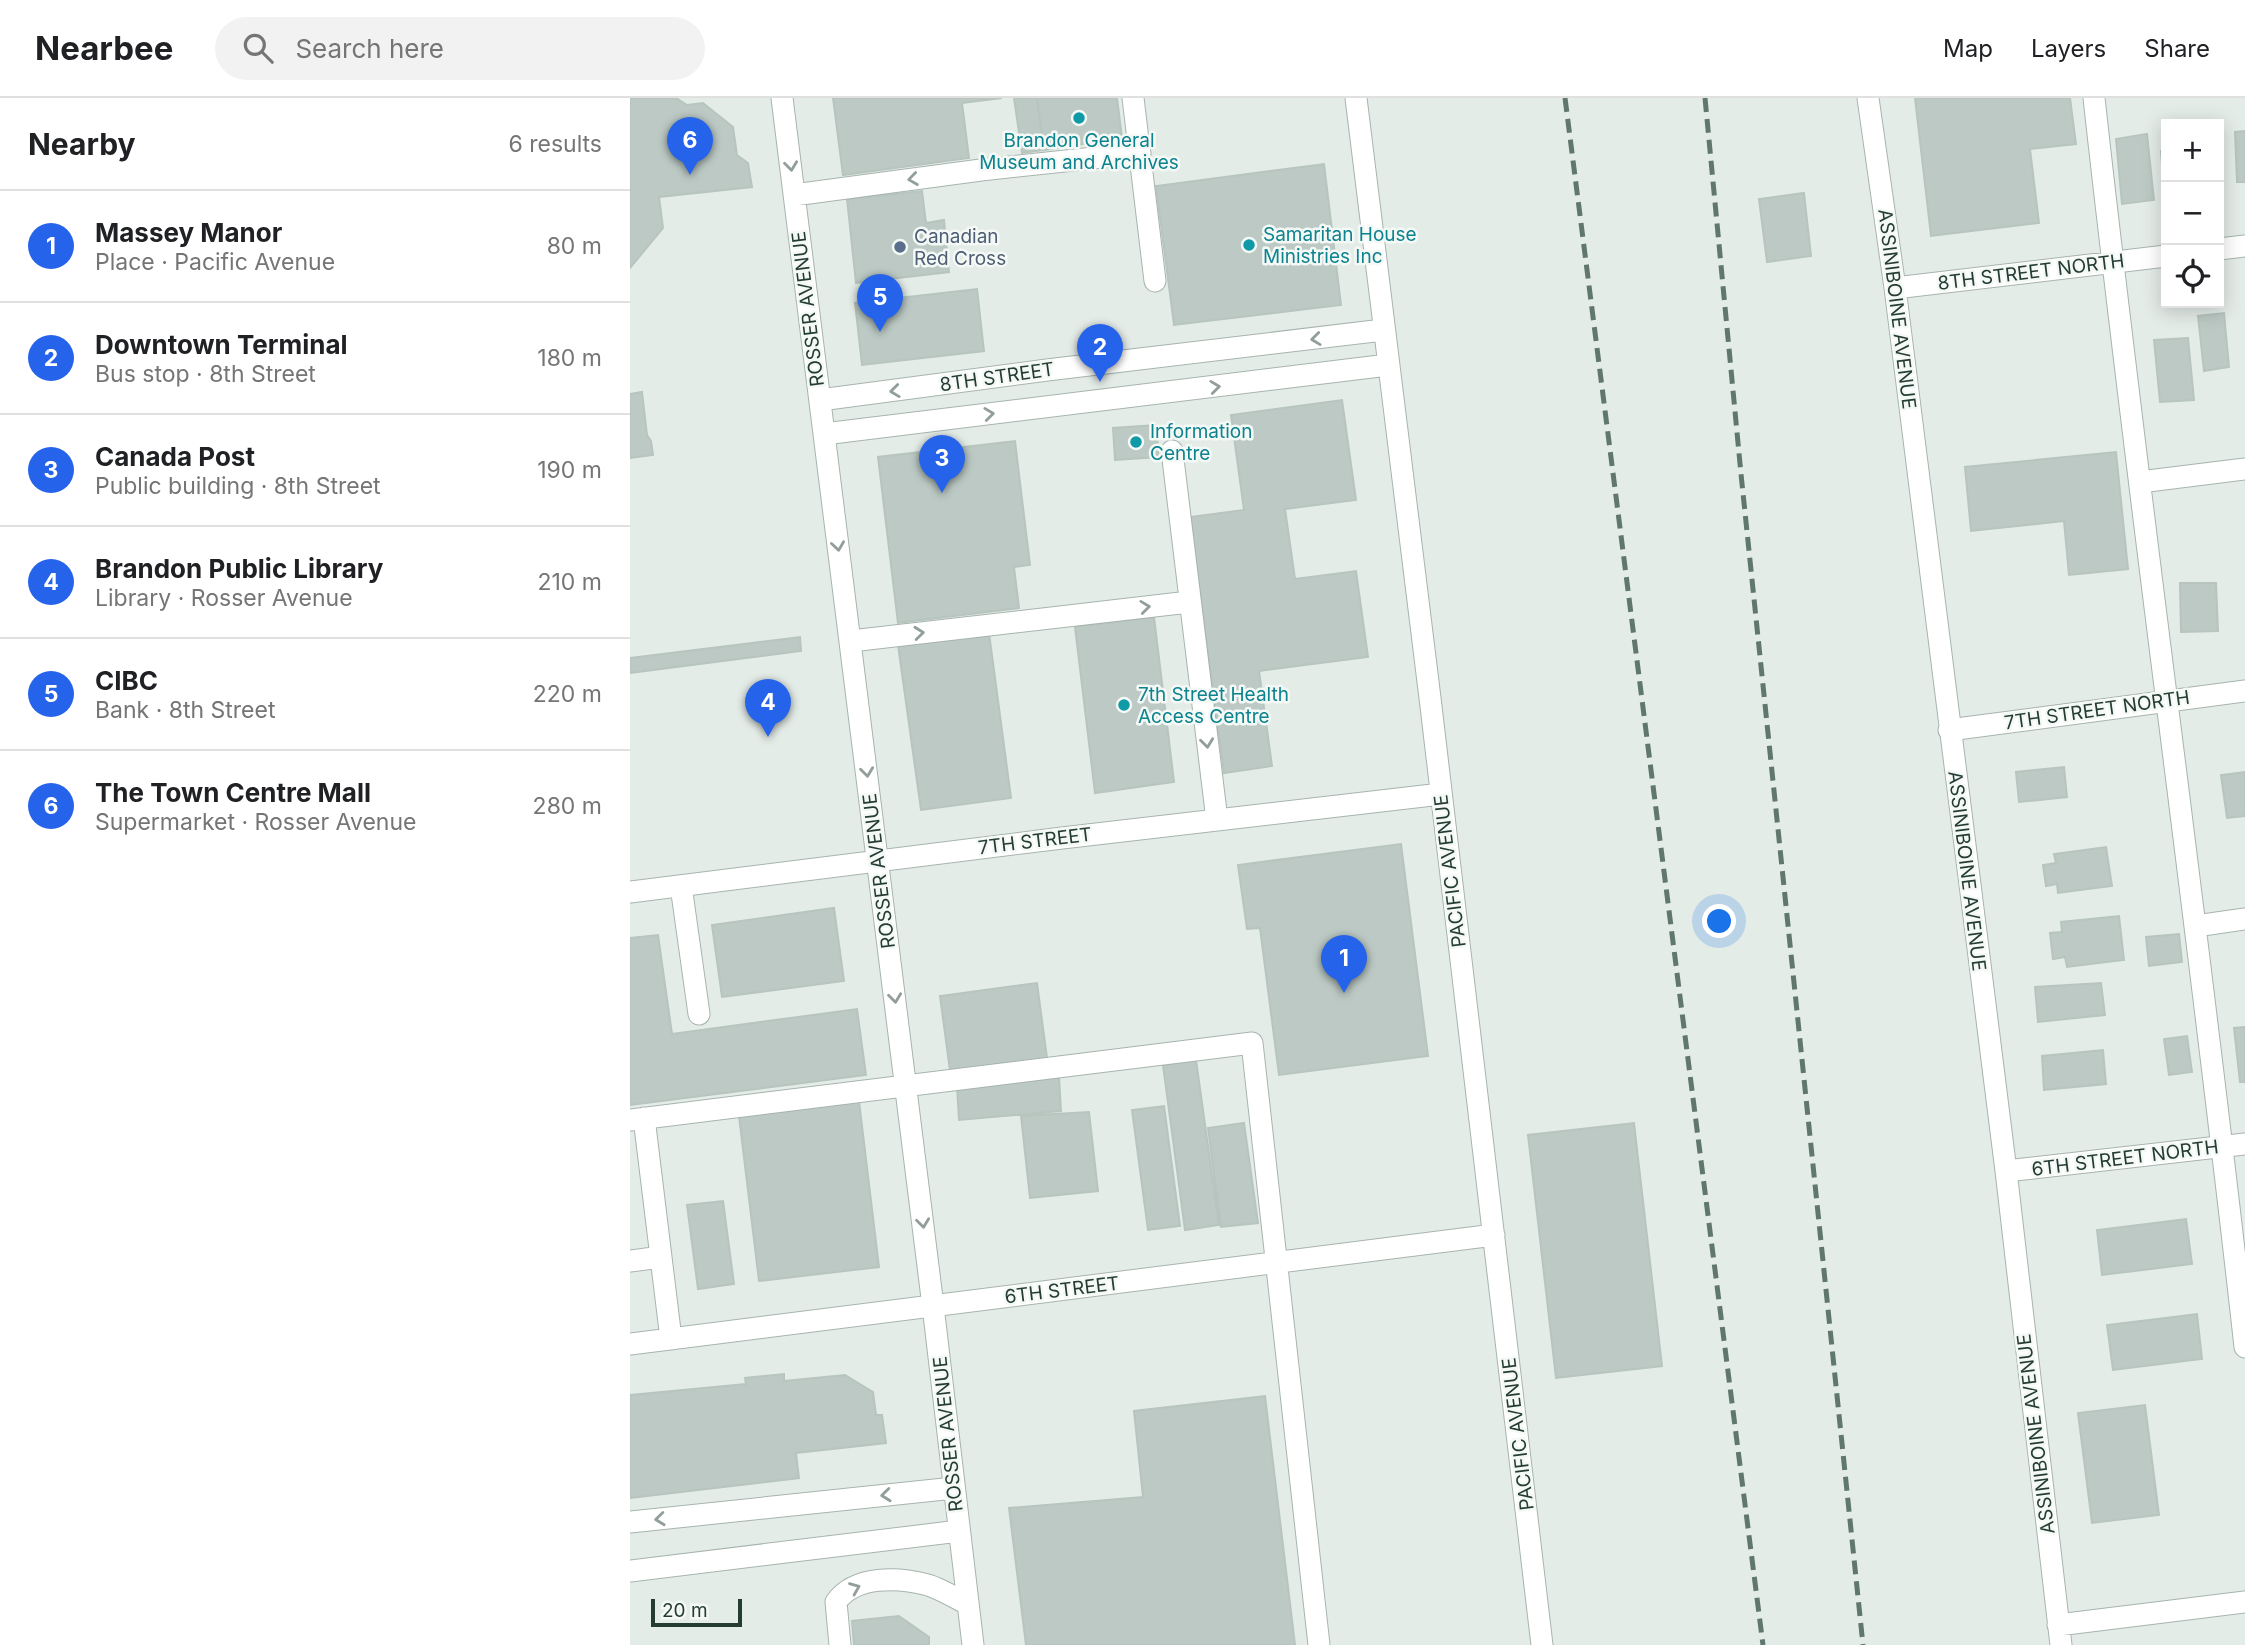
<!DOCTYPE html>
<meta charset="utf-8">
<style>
:root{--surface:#fff;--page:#f2f2f2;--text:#202124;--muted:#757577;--line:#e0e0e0;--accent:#2563eb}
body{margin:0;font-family:Inter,sans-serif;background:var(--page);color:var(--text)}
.controls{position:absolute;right:21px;top:21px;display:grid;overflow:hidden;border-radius:0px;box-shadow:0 4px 18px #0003}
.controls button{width:63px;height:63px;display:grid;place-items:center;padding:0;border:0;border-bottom:2px solid var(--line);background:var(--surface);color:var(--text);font:35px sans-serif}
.scale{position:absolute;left:21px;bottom:18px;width:91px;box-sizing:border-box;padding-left:7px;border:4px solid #253c34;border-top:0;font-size:19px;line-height:24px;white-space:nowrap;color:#253c34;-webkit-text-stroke:5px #f4f9f6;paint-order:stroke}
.you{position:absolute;left:1090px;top:824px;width:24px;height:24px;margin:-18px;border:5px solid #fff;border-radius:50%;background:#1a73e8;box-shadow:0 0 0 10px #1a73e833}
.badge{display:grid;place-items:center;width:46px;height:46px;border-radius:50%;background:var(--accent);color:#fff;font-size:23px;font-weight:700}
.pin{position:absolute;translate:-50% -58px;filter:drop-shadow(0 2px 4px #0008)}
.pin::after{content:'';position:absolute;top:37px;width:24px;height:21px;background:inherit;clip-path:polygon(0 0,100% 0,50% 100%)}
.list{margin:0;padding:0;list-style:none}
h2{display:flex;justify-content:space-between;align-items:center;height:91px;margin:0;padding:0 28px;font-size:30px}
h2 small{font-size:23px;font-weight:400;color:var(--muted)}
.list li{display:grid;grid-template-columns:46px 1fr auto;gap:21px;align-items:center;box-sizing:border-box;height:112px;padding:0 28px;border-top:2px solid var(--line)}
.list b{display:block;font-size:26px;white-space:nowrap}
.list p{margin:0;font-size:23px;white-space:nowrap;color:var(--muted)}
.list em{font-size:23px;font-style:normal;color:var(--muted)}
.icon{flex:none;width:38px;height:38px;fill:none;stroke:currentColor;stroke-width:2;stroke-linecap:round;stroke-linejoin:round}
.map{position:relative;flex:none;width:1615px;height:1547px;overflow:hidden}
header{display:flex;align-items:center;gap:42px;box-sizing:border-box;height:98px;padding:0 35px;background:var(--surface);border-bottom:2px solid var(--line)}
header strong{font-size:33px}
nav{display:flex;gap:38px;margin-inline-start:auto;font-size:24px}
.search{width:490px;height:63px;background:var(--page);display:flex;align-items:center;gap:18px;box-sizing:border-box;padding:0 24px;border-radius:38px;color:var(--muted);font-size:26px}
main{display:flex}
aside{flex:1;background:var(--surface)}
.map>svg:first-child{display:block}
.building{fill:#bcc9c4;stroke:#b7c5be;stroke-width:2}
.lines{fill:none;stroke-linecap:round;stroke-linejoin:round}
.minor-casing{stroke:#a7b4ae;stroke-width:23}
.minor{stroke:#fff;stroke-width:21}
.rail{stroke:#60776f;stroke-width:5;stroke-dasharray:14 7;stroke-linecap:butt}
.oneway{stroke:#929e9a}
.culture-dot{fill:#0f9aa8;stroke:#f4f9f6;stroke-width:2.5}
.service-dot{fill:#5c6f8a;stroke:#f4f9f6;stroke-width:2.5}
.labels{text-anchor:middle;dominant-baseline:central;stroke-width:5;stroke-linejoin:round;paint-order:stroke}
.culture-label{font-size:19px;fill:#0d838f;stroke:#f4f9f6;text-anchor:start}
.service-label{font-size:19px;fill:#4e5e75;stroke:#f4f9f6;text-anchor:start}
.street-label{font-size:19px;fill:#253c34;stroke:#f4f9f6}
</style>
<header>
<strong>Nearbee</strong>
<div class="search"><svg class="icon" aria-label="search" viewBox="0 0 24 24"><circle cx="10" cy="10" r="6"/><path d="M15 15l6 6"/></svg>Search here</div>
<nav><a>Map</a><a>Layers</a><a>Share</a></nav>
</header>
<main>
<aside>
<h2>Nearby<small>6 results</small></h2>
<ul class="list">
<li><span class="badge">1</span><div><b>Massey Manor</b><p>Place · Pacific Avenue</p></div><em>80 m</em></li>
<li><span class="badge">2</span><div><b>Downtown Terminal</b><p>Bus stop · 8th Street</p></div><em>180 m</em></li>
<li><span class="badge">3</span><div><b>Canada Post</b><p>Public building · 8th Street</p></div><em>190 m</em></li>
<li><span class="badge">4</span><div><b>Brandon Public Library</b><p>Library · Rosser Avenue</p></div><em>210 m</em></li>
<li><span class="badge">5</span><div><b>CIBC</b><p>Bank · 8th Street</p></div><em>220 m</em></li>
<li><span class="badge">6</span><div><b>The Town Centre Mall</b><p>Supermarket · Rosser Avenue</p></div><em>280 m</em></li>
</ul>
</aside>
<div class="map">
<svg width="1615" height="1547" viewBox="0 0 1615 1547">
<rect width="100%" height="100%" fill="#e4ece8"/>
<path class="building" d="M 0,0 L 46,0 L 57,7 L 73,5 L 103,29 L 107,57 L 118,65 L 122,89 L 29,99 L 33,130 L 0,170 Z
M 203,0 L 372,0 L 332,5 L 339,60 L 213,77 Z
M 384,0 L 407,0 L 414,52 L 392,55 Z
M 407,0 L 487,0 L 492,40 L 414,52 Z
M 1285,0 L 1440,0 L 1446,46 L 1400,51 L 1409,125 L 1301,138 Z
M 1615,33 L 1615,84 L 1607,84 L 1605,34 Z
M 1517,36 L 1524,102 L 1492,106 L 1486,41 Z
M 1536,52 L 1536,101 L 1535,101 L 1531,53 Z
M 694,66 L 711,207 L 544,227 L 526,88 Z
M 292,93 L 296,125 L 314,122 L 319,174 L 226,185 L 217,101 Z
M 1174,95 L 1181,158 L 1137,164 L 1129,101 Z
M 347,191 L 354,253 L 232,267 L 225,205 Z
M 1594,215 L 1599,269 L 1574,273 L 1568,218 Z
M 1558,240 L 1564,302 L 1530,304 L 1524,242 Z
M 12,294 L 17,337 L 21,343 L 23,357 L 0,360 L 0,296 Z
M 712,302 L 726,402 L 655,411 L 665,481 L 726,473 L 738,559 L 629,573 L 642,668 L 594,675 L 560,419 L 614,412 L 601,317 Z
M 526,327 L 529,359 L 485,362 L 483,330 Z
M 385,343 L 400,467 L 384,469 L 389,510 L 268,525 L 248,359 Z
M 1486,354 L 1498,471 L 1439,477 L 1434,423 L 1341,433 L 1335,369 Z
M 1550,485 L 1586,485 L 1588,533 L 1551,534 Z
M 524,519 L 544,684 L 465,695 L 445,529 Z
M 359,535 L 381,700 L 291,712 L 268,547 Z
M 170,539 L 171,553 L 0,575 L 0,560 Z
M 1434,669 L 1437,699 L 1389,704 L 1386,674 Z
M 1615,674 L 1615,718 L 1597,720 L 1591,677 Z
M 771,746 L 798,958 L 649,977 L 630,830 L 617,831 L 608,767 Z
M 1476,749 L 1482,788 L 1428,795 L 1427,786 L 1416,788 L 1413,767 L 1426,765 L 1424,756 Z
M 204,810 L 214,883 L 92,899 L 82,827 Z
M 1489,818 L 1494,862 L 1437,869 L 1435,859 L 1423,861 L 1420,835 L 1432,834 L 1431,824 Z
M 1549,836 L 1552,864 L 1519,868 L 1516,839 Z
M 28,837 L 42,936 L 227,911 L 236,977 L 0,1007 L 0,840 Z
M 407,885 L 417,960 L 320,973 L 310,898 Z
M 1471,885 L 1475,917 L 1408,924 L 1405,889 Z
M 1615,929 L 1615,984 L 1610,984 L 1604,930 Z
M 1557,938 L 1562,974 L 1539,977 L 1534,941 Z
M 1473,952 L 1476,986 L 1414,992 L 1412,958 Z
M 566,962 L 589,1127 L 555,1132 L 533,967 Z
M 429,979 L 431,1013 L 329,1022 L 327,988 Z
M 229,1003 L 249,1169 L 129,1183 L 109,1018 Z
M 534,1008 L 550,1128 L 518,1132 L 502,1012 Z
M 459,1014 L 468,1093 L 400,1100 L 391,1018 Z
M 614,1025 L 628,1125 L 591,1129 L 578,1030 Z
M 1004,1025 L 1032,1268 L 926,1280 L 898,1037 Z
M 93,1103 L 104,1186 L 68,1191 L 57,1107 Z
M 1556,1121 L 1562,1166 L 1472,1177 L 1467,1132 Z
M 1567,1216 L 1572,1261 L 1483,1272 L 1477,1227 Z
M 154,1276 L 154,1283 L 215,1277 L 243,1294 L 246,1317 L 252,1317 L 256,1345 L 166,1355 L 169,1380 L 0,1400 L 0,1297 L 116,1286 L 115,1280 Z
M 635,1298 L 665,1547 L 396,1547 L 379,1410 L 513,1399 L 504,1313 Z
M 1515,1307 L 1529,1417 L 1462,1425 L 1448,1315 Z
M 269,1518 L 299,1539 L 299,1547 L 224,1547 L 222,1523 Z"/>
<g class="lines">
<defs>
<path id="minor" d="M 152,0 L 303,1208 L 343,1547
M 503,0 L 525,183
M 726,0 L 800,600 L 912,1547
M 1238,0 L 1265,190 L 1376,1073 L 1431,1547
M 1464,0 C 1510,417 1569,832 1615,1249
M 164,97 L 351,72 L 510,55
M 1589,151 L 1615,148
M 1265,190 L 1536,158
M 190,302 L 417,272 L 753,232
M 194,336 L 758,267
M 542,353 L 587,722
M 1510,384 L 1615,371
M 221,543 L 559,504
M 1319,632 L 1615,593
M 51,788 L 69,916
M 0,794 L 432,740 L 811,696
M 1566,828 L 1615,821
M 14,1020 L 41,1241
M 0,1022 L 622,945 L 689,1547
M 1376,1073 L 1615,1046
M 0,1163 L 31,1159
M 0,1246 L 864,1137
M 0,1424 L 324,1390
M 0,1473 L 329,1433
M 1428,1527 L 1615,1504
M 210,1547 L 206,1504 C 225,1477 269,1479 298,1487 C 311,1491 325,1500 338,1506"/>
</defs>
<use href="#minor" class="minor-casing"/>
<use href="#minor" class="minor"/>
<path class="rail" d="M 935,0 L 1133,1547
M 1075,0 L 1111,376 L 1233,1547"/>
</g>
<defs><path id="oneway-chevron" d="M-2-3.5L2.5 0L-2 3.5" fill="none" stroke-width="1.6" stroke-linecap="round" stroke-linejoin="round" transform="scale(1.75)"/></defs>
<g class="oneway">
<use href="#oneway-chevron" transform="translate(161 68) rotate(83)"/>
<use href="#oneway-chevron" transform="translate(283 81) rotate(172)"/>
<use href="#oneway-chevron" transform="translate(686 241) rotate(173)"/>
<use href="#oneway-chevron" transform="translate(585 289) rotate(-7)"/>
<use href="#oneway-chevron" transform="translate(265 293) rotate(173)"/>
<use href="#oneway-chevron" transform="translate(359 316) rotate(-7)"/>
<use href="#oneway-chevron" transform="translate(208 448) rotate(82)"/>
<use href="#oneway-chevron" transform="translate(515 509) rotate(-7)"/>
<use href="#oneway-chevron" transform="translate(289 535) rotate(-6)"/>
<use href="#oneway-chevron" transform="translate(577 645) rotate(83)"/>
<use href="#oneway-chevron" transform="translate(237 674) rotate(83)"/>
<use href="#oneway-chevron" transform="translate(265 900) rotate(83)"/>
<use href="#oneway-chevron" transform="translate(293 1125) rotate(83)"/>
<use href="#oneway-chevron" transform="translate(256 1397) rotate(174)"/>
<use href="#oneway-chevron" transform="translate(30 1421) rotate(174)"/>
<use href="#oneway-chevron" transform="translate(225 1490) rotate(-22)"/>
</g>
<g class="culture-dot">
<circle cx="449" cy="20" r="7"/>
<circle cx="619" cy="147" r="7"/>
<circle cx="506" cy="344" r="7"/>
<circle cx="494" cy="607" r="7"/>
</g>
<circle class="service-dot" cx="270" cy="149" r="7"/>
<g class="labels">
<g class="culture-label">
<text x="449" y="42" text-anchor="middle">Brandon General<tspan x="449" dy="22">Museum and Archives</tspan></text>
<text x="633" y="136">Samaritan House<tspan x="633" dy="22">Ministries Inc</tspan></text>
<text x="520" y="333">Information<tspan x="520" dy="22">Centre</tspan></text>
<text x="508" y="596">7th Street Health<tspan x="508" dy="22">Access Centre</tspan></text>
</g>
<g class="service-label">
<text x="284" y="138">Canadian<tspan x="284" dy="22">Red Cross</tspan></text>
</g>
<g class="street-label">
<text transform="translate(1401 174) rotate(-7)">8TH STREET NORTH</text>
<text transform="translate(178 211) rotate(-97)">ROSSER AVENUE</text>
<text transform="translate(1267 211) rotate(83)">ASSINIBOINE AVENUE</text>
<text transform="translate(367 279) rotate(-8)">8TH STREET</text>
<text transform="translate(1467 612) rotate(-8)">7TH STREET NORTH</text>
<text transform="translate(405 743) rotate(-7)">7TH STREET</text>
<text transform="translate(249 773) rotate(-97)">ROSSER AVENUE</text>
<text transform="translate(820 773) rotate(-97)">PACIFIC AVENUE</text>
<text transform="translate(1337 773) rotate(83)">ASSINIBOINE AVENUE</text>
<text transform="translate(1495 1060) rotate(-7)">6TH STREET NORTH</text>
<text transform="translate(432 1192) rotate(-7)">6TH STREET</text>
<text transform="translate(318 1336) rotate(-96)">ROSSER AVENUE</text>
<text transform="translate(888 1336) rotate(-97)">PACIFIC AVENUE</text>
<text transform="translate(1406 1336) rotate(-97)">ASSINIBOINE AVENUE</text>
</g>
</g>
</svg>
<div class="controls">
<button>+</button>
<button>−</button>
<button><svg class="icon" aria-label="locate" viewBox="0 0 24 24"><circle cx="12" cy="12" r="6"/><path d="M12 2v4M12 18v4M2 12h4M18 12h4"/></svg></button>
</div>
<div class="scale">20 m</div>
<div class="you"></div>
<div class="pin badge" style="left:714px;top:895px">1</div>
<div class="pin badge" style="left:470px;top:284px">2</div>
<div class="pin badge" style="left:312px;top:395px">3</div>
<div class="pin badge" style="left:138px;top:639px">4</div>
<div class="pin badge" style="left:250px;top:234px">5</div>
<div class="pin badge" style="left:60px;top:77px">6</div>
</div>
</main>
